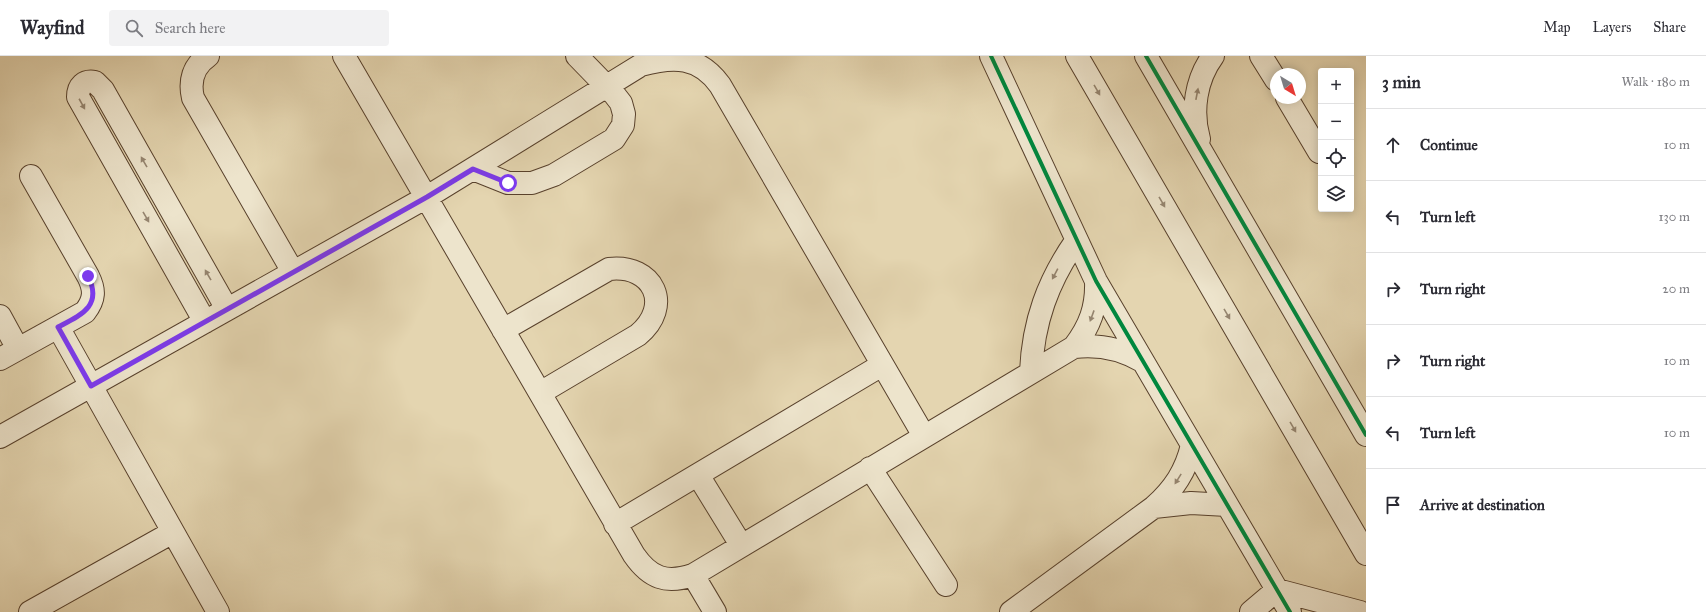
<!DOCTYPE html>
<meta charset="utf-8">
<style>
:root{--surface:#fff;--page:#f2f2f3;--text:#2b2b33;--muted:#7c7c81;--line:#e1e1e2}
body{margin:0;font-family:"IM FELL Great Primer",serif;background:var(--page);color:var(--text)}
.controls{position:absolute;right:12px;top:12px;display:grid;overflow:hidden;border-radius:4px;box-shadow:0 2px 10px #0003}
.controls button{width:36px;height:36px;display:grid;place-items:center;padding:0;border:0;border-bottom:1px solid var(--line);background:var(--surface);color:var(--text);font:20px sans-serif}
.compass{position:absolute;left:1270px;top:12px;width:36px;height:36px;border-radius:50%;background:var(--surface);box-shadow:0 2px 10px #0003;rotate:142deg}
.stop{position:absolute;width:12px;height:12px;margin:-9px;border:3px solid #7c3aed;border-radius:50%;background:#fff}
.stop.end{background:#7c3aed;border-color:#fff;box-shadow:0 1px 4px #0008}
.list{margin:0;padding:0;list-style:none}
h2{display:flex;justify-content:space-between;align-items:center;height:52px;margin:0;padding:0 16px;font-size:17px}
h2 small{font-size:13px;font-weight:400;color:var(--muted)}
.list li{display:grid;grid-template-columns:26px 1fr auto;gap:12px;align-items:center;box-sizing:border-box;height:72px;padding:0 16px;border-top:1px solid var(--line)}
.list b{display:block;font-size:15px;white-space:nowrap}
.list em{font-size:13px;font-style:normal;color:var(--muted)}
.icon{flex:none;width:22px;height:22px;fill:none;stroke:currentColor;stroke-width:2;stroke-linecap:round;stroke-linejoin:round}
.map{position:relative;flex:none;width:1366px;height:556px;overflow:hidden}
header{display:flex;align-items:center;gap:24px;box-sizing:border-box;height:56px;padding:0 20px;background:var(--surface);border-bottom:1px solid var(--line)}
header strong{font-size:19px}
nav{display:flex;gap:22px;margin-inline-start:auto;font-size:14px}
.search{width:280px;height:36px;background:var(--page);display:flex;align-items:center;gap:10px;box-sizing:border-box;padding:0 14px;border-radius:4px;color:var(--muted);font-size:15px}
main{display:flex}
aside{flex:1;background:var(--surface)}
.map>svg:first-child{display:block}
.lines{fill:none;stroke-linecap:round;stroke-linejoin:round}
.minor-casing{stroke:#58412c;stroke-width:24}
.minor{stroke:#ede4cc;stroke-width:22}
.cycleway-casing{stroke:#ede4cc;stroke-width:6}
.cycleway{stroke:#00873e;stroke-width:4}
.oneway{fill:#958570}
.route{stroke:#7c3aed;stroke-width:5}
</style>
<header>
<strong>Wayfind</strong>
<div class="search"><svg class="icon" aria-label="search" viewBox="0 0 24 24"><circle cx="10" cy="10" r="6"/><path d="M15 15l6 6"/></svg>Search here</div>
<nav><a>Map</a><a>Layers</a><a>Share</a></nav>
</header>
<main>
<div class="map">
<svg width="1366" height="556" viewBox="0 0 1366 556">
<rect width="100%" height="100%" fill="#e4d5b0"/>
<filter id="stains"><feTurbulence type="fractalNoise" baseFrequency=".005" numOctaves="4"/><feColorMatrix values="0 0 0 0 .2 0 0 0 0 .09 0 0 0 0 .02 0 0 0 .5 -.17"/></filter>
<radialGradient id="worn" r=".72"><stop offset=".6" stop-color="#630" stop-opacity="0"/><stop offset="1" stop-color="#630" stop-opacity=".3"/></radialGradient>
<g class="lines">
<defs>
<path id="minor" d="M 208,0 C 193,10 189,25 193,42 L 293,216
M 344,0 L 634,499 C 650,522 666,528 693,519 L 1074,291 C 1090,270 1097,251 1096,225
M 991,0 L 1096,225 L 1290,556
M 1077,0 L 1366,498
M 1146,0 L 1366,379
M 1261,0 L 1276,24
M 1287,42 L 1319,96
M 1199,83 C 1191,55 1196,23 1213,0
M 473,113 L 508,127 L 532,127 L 554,119 L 614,83 L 623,69 L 624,58 L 621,47 L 614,38 L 577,0
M 0,260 L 18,293
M 205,266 L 78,41 C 78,30 84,24 95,26 L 103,34 L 227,253
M 58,271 L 218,556
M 503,274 L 609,213 C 654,208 673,250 638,279 L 540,337
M 1074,291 C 1099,288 1120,292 1142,305
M 0,303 L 85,256 C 95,243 95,234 88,220 L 31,120
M 1031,316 C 1033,266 1048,225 1076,185
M 0,381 L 427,141 L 641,9 C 674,0 699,0 720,29 L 924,380
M 870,412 L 946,529
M 698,419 L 741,489
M 1154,451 L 1191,447 L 1227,449
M 615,468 L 882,309
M 693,519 L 715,556
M 30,556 L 173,476
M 1011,556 L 1154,451 C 1174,433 1186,415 1192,389
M 1251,556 L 1277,534 L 1360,556"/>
</defs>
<use href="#minor" class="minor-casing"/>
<use href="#minor" class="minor"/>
<defs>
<path id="cycleway" d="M 991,0 L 1096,225 L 1290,556
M 1146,0 L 1366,379"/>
</defs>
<use href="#cycleway" class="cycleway-casing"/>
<use href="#cycleway" class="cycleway"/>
</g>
<defs><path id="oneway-solid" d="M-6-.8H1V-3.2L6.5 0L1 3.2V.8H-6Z"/></defs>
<g class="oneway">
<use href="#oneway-solid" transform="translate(1097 34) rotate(60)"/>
<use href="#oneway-solid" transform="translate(1197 38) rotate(-79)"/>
<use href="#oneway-solid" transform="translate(82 48) rotate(61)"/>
<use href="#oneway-solid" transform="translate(144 106) rotate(-120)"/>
<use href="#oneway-solid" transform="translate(1162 146) rotate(60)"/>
<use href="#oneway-solid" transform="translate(146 161) rotate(60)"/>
<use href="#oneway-solid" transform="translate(1055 218) rotate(118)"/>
<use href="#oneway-solid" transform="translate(208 219) rotate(-120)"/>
<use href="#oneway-solid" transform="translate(1227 258) rotate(60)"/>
<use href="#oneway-solid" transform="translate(1092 260) rotate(110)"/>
<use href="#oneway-solid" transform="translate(1293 371) rotate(60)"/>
<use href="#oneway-solid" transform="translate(1178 423) rotate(122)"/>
</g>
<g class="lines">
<path class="route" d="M 88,220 C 103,250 81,259 58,271 L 91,330 L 427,141 L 473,113 L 508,127"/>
</g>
<rect width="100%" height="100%" filter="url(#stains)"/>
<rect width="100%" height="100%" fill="url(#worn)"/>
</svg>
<div class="controls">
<button>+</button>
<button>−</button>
<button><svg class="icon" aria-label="locate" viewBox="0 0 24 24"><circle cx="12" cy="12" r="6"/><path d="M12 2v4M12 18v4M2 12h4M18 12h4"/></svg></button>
<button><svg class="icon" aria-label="layers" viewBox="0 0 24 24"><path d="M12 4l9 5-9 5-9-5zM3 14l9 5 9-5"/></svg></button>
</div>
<svg class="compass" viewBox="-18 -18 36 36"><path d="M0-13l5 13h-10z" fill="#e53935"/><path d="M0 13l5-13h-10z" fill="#7c7c81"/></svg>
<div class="stop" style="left:508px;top:127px"></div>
<div class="stop end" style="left:88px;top:220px"></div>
</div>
<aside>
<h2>3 min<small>Walk · 180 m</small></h2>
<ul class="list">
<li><svg class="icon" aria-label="ahead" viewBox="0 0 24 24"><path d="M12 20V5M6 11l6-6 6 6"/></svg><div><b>Continue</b></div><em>10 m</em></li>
<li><svg class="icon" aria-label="left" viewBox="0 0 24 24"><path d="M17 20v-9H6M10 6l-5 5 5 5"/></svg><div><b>Turn left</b></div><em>130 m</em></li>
<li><svg class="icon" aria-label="right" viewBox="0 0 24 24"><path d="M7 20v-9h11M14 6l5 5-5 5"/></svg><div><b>Turn right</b></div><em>20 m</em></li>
<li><svg class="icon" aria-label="right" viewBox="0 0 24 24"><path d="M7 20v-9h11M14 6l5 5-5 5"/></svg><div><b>Turn right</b></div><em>10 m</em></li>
<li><svg class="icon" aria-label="left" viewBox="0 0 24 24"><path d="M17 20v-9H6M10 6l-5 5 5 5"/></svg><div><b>Turn left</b></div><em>10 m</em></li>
<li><svg class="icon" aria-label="arrive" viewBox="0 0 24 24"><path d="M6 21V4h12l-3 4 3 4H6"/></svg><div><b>Arrive at destination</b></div></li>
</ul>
</aside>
</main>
